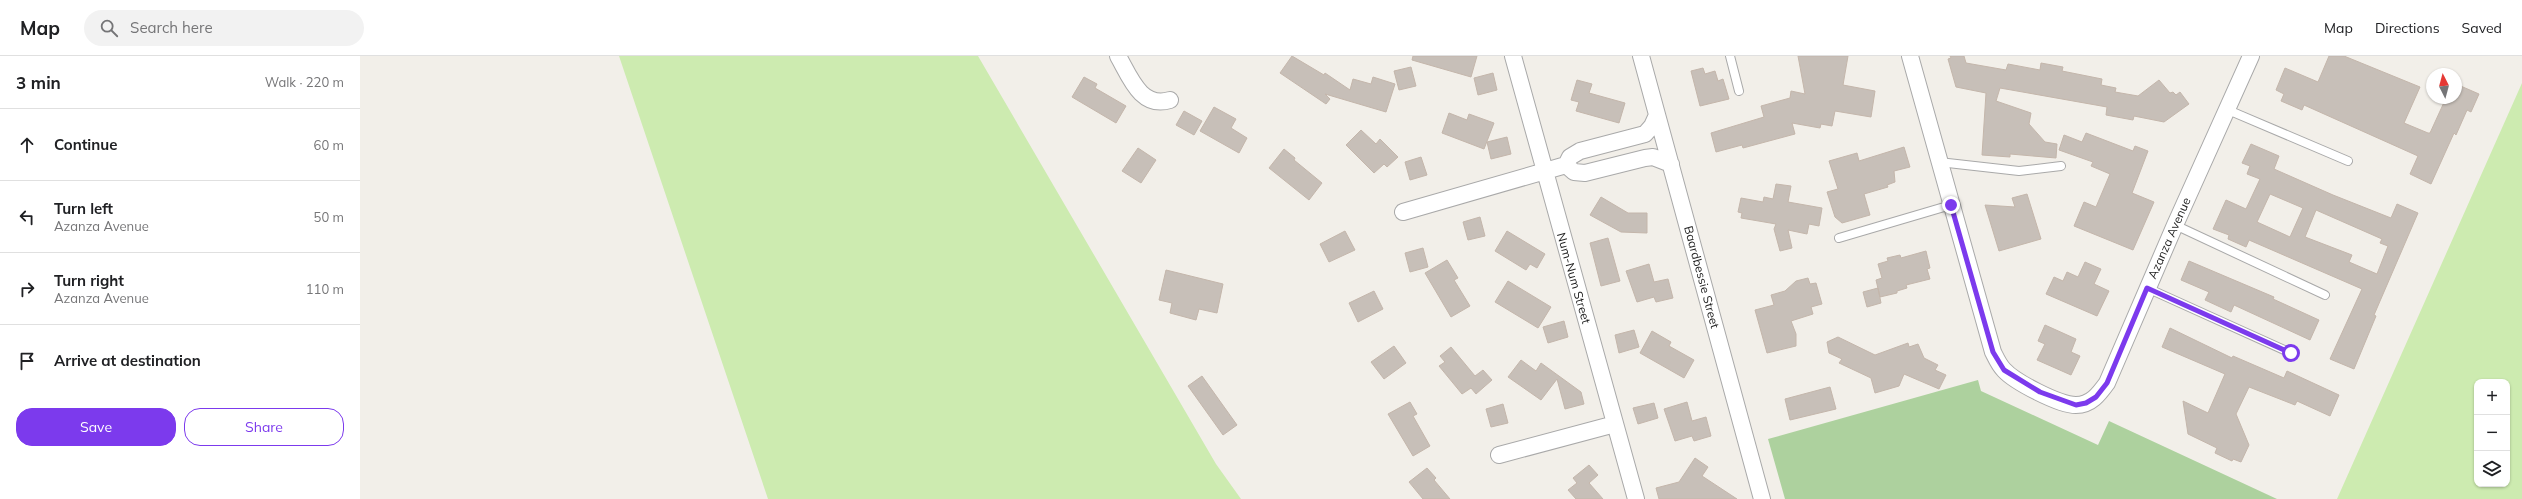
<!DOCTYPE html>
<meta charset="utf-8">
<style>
:root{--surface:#fff;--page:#f2f2f2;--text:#202124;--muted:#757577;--line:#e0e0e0;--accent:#7c3aed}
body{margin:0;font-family:Mulish,sans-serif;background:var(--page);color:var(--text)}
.controls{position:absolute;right:12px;bottom:12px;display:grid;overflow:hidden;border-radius:8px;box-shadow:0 1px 3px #0004}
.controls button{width:36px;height:36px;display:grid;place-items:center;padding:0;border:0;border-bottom:1px solid var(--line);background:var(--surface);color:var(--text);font:20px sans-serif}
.compass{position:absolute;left:2066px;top:12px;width:36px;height:36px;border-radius:50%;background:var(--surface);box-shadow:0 1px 3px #0004;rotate:354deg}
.stop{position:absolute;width:12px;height:12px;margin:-9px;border:3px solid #7c3aed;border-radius:50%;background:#fff}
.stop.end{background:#7c3aed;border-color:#fff;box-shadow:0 1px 4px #0008}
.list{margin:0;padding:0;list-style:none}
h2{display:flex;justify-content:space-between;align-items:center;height:52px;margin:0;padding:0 16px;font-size:17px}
h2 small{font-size:13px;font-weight:400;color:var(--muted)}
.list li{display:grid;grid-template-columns:26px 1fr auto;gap:12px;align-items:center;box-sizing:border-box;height:72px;padding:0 16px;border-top:1px solid var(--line)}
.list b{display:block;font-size:15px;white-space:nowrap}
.list p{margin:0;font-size:13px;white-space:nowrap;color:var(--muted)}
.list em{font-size:13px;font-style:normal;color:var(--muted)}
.actions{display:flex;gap:8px;padding:12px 16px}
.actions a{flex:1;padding:9px 0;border:1px solid var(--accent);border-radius:16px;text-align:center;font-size:14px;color:var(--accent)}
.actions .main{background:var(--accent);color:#fff}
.icon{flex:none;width:22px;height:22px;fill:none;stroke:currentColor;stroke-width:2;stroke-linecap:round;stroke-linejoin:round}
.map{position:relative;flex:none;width:2162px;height:443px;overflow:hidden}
header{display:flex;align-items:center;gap:24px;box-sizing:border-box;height:56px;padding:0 20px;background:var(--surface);border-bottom:1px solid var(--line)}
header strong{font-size:19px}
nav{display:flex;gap:22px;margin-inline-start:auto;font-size:14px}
.search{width:280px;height:36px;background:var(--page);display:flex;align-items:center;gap:10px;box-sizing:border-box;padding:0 14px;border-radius:22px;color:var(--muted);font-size:15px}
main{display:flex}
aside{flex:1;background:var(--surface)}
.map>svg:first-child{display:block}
.grass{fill:#cdebb0;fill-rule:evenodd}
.forest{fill:#add19e}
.building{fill:#c7bfb8;stroke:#c4b6ab;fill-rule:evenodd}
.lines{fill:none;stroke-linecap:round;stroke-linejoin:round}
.lane-casing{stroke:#a9a9a9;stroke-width:10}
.street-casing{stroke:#a9a9a9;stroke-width:18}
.lane{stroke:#fff;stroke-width:8}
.street{stroke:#fff;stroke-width:16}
.route{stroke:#7c3aed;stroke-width:5}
.labels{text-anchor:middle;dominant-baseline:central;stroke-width:3;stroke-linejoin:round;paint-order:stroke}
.street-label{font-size:12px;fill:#222;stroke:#fff}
</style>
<header>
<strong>Map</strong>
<div class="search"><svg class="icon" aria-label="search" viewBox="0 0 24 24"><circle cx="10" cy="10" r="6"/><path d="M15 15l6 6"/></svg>Search here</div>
<nav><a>Map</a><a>Directions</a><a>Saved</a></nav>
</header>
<main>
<aside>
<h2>3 min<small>Walk · 220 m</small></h2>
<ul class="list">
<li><svg class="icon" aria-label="ahead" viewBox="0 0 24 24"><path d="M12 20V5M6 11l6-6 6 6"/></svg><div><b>Continue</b></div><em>60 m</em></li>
<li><svg class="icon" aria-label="left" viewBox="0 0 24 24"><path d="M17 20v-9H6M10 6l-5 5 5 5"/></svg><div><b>Turn left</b><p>Azanza Avenue</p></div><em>50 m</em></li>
<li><svg class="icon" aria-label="right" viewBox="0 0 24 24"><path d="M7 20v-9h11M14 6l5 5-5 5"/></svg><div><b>Turn right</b><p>Azanza Avenue</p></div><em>110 m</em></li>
<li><svg class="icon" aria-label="arrive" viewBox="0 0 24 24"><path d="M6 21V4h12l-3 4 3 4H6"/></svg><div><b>Arrive at destination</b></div></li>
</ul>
<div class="actions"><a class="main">Save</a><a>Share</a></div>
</aside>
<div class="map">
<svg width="2162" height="443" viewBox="0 0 2162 443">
<rect width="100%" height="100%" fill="#f2efe9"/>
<path class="grass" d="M 259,0 L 618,0 L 856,408 L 881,443 L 408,443 Z
M 2162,27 L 2162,443 L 1977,443 ZM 2117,326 L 2147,326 L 2147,428 L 2117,428 Z"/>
<path class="forest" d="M 1618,324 L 1621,335 L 1738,389 L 1749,365 L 1917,443 L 1425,443 L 1408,383 Z"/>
<path class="building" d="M 932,0 L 964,19 L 965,17 L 990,34 L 993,23 L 1011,28 L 1013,21 L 1035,28 L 1026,56 L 965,38 L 970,43 L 966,48 L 920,17 Z
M 1053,0 L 1117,0 L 1111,21 L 1052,4 Z
M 1438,0 L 1488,0 L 1483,29 L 1515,35 L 1511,61 L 1475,55 L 1472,70 L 1461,68 L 1460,72 L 1432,67 L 1435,78 L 1383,92 L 1382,89 L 1356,96 L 1351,77 L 1404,61 L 1401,50 L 1430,42 L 1431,35 L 1445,38 Z
M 1590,0 L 1604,0 L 1606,7 L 1646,14 L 1648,8 L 1680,14 L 1681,7 L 1703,11 L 1702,15 L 1742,23 L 1741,29 L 1756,32 L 1755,36 L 1778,40 L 1799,24 L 1810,37 L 1813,36 L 1816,39 L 1820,36 L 1829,48 L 1804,66 L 1774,60 L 1773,64 L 1746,59 L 1747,51 L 1640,32 L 1636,45 L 1671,57 L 1669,68 L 1685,86 L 1697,88 L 1696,102 L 1650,98 L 1650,101 L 1622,99 L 1626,37 L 1596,31 L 1588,3 L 1591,2 Z
M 1969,0 L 1984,0 L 2060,31 L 2044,67 L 2068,77 L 2070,77 L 2086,42 L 2096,42 L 2096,28 L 2119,38 L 2111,56 L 2107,54 L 2096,79 L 2094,77 L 2071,128 L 2050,118 L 2058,100 L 1944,49 L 1942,54 L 1921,45 L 1924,38 L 1916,34 L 1925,12 L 1958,26 Z
M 1051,11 L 1056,30 L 1039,34 L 1034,15 Z
M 1343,12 L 1345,18 L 1355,15 L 1358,25 L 1363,23 L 1369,43 L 1340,50 L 1331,15 Z
M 1133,17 L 1137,34 L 1118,39 L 1114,22 Z
M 724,21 L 737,28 L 735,32 L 766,50 L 756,67 L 712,41 Z
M 1217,24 L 1232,28 L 1229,37 L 1265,47 L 1259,67 L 1216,55 L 1219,46 L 1211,44 Z
M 854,51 L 876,63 L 871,72 L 887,82 L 879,97 L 840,75 Z
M 824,55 L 842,65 L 834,79 L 816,69 Z
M 1089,57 L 1107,64 L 1109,58 L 1134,67 L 1124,93 L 1082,77 Z
M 1001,74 L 1016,88 L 1020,83 L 1038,101 L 1027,111 L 1024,108 L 1014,117 L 986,89 Z
M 1726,77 L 1773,95 L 1775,90 L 1788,95 L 1772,137 L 1794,146 L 1773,194 L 1714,170 L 1724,146 L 1736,151 L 1750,118 L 1731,110 L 1733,106 L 1699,94 L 1704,79 L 1722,86 Z
M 1147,81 L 1151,98 L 1131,103 L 1127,86 Z
M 1891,88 L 1919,100 L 1914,113 L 1973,139 L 2031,162 L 2037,148 L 2058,157 L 2014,259 L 2016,260 L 1994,313 L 1970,303 L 2002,233 L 1889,184 L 1886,191 L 1868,183 L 1869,179 L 1853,173 L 1866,144 L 1886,153 L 1900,123 L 1887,118 L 1890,110 L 1882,107 ZM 1910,138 L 1943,152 L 1930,181 L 1897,166 ZM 1956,154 L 2022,183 L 2020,187 L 2028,190 L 2017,218 L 1989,206 L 1992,199 L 1945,181 Z
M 1544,91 L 1550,111 L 1534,115 L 1535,126 L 1527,129 L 1528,131 L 1504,138 L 1510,159 L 1482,167 L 1475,161 L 1467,136 L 1478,133 L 1469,105 L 1497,97 L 1499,105 Z
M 778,92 L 796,104 L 781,127 L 762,115 Z
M 924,93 L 935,102 L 934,104 L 962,127 L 949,144 L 909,112 Z
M 1061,101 L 1067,119 L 1050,124 L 1045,106 Z
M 1416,128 L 1431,130 L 1428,146 L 1462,152 L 1459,170 L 1449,168 L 1447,178 L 1428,174 L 1432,192 L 1420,195 L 1414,173 L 1416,168 L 1381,162 L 1382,157 L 1378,156 L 1381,142 L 1403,146 L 1404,141 L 1413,143 Z
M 1667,138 L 1681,183 L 1639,195 L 1625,149 L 1655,151 L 1652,142 Z
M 1241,141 L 1268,157 L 1287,157 L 1287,177 L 1261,176 L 1230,159 Z
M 1120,161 L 1125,180 L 1108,184 L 1103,166 Z
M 985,175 L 995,194 L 969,206 L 960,188 Z
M 1147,175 L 1185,198 L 1177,212 L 1170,208 L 1166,214 L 1135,195 Z
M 1248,182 L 1260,225 L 1241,230 L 1230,187 Z
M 1063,192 L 1068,211 L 1050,216 L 1045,197 Z
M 1566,195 L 1570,212 L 1567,213 L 1570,223 L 1546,229 L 1547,232 L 1537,235 L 1537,237 L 1520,241 L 1516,224 L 1522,222 L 1518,208 L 1528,205 L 1527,202 L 1540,199 L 1541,202 Z
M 1087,204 L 1098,222 L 1094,224 L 1110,250 L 1091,261 L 1065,217 Z
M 1829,205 L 1914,241 L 1913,243 L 1959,264 L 1950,284 L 1874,249 L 1871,256 L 1845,244 L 1849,236 L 1821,224 Z
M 1725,206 L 1741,213 L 1734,228 L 1749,235 L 1737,260 L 1686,238 L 1694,221 L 1703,225 L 1707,216 L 1718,221 Z
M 1289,208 L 1294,226 L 1308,223 L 1313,242 L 1296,246 L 1294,241 L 1277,246 L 1266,215 Z
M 806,214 L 863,228 L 857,257 L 839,253 L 836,264 L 810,257 L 812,247 L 799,244 Z
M 1448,222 L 1450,228 L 1456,227 L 1462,248 L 1451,251 L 1453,258 L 1431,265 L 1436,278 L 1436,290 L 1407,297 L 1395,254 L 1414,249 L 1411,239 L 1425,235 L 1436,225 Z
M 1148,225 L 1191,251 L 1178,272 L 1135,246 Z
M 1518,232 L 1521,247 L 1507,251 L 1503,236 Z
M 1014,235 L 1023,253 L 998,266 L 989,247 Z
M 1204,265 L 1208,281 L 1188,287 L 1183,271 Z
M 1685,269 L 1716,283 L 1711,296 L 1720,300 L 1711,319 L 1677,304 L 1685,288 L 1678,285 Z
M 1810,272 L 1872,302 L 1873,300 L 1924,322 L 1927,315 L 1979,339 L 1970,360 L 1937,345 L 1935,349 L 1889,331 L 1876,358 L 1889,389 L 1881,406 L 1873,403 L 1872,405 L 1855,397 L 1857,392 L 1828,378 L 1823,345 L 1848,357 L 1865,318 L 1802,291 Z
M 1274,274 L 1279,291 L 1259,297 L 1255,279 Z
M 1292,275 L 1311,286 L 1309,290 L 1334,304 L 1324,322 L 1280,297 Z
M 1478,281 L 1515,299 L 1548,287 L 1549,291 L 1558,288 L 1564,302 L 1578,309 L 1575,314 L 1586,319 L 1579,333 L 1544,318 L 1539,330 L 1515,337 L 1511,322 L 1479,307 L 1482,303 L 1469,297 L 1467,286 Z
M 1034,290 L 1046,307 L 1024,323 L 1011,306 Z
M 1091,291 L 1115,320 L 1123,314 L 1132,324 L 1116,338 L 1111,332 L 1102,338 L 1079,310 L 1085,306 L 1080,300 Z
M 1161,304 L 1176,315 L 1181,307 L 1221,336 L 1224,348 L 1205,353 L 1197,323 L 1181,344 L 1148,321 Z
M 842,320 L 877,369 L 863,379 L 828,330 Z
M 1470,331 L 1476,353 L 1430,364 L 1425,343 Z
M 1050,346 L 1057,358 L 1053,360 L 1070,390 L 1053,400 L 1028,358 Z
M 1327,346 L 1332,365 L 1346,361 L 1351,380 L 1334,385 L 1332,380 L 1315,385 L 1304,353 Z
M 1294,347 L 1298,362 L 1278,368 L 1273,352 Z
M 1143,348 L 1148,367 L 1131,371 L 1126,353 Z
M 1335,402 L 1348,411 L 1342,420 L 1377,443 L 1299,443 L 1296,432 L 1319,426 Z
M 1229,409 L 1238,419 L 1229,427 L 1243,443 L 1216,443 L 1208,434 L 1217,427 L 1213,422 Z
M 1067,412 L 1076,422 L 1074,424 L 1090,443 L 1063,443 L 1049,426 Z"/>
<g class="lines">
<defs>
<path id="lane" d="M 1370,0 L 1379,35
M 1868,54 L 1988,105
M 1579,106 L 1659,115 L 1701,110
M 1815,169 L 1965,239
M 1479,182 L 1591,149
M 1787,232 L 1931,297"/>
<path id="street" d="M 758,0 C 770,21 781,53 810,44
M 1153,0 L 1276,443
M 1281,0 L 1402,443
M 1550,0 L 1633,296 C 1636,302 1639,309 1644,314 C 1655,326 1699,349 1716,349 C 1731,349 1739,338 1747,327 L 1815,169 L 1891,0
M 1206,109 L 1214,116 L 1225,117 L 1285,102 L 1293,101 L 1311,108
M 1043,156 L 1206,109 L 1210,101 L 1220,95 L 1285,78 L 1292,70 L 1297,59
M 1139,399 L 1255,368"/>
</defs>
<use href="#lane" class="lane-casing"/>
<use href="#street" class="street-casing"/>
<use href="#lane" class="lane"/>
<use href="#street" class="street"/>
</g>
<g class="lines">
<path class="route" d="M 1591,149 L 1633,296 L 1644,314 L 1680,336 L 1716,349 L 1726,347 L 1736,341 L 1747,327 L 1787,232 L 1931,297"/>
</g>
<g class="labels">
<g class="street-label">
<text transform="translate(1809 182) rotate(-66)">Azanza Avenue</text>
<text transform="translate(1342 221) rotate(75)">Baardbessie Street</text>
<text transform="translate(1214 222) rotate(74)">Num-Num Street</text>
</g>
</g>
</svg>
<div class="controls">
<button>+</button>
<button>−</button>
<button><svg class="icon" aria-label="layers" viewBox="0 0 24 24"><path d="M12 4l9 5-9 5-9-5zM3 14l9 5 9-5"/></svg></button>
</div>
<svg class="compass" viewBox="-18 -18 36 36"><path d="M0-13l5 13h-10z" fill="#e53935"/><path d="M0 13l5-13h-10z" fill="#757577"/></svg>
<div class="stop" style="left:1931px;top:297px"></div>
<div class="stop end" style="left:1591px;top:149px"></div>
</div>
</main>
